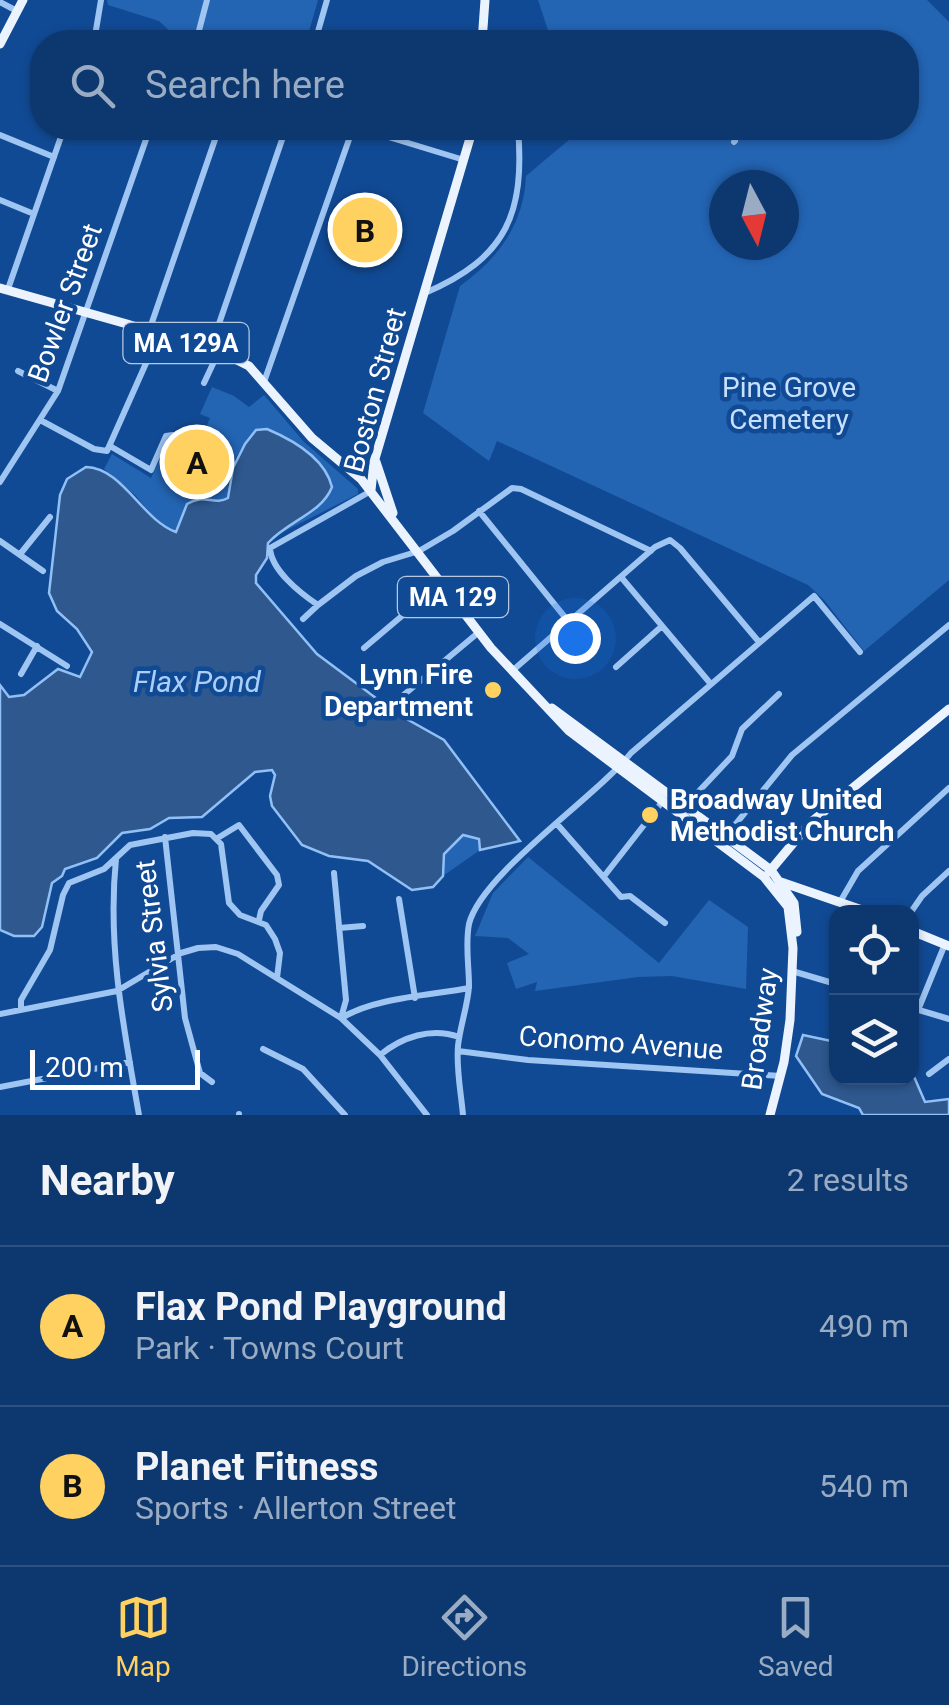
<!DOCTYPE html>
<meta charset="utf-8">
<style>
:root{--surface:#0d386f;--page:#163f74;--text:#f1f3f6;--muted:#9aacc3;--line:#2d5282;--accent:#ffd161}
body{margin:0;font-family:Roboto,sans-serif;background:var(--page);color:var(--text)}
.controls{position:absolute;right:30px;bottom:30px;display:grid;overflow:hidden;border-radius:20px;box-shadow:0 2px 8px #0004}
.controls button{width:90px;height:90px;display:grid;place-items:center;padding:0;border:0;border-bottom:2px solid var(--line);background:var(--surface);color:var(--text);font:50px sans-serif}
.compass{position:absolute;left:709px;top:170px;width:90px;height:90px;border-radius:50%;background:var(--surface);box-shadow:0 2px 8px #0004;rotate:173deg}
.scale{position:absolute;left:30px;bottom:25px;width:170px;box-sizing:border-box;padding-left:10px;border:5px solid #fff;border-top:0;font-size:28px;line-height:35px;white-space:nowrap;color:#fff;-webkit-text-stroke:8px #114a94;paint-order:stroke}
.you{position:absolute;left:575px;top:638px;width:35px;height:35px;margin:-25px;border:8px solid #fff;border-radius:50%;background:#1a73e8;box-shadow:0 0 0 15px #1a73e833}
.badge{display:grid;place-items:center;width:65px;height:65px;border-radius:50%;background:var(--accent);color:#111;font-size:32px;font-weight:700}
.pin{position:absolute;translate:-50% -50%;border:5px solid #fff;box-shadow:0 2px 10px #0006}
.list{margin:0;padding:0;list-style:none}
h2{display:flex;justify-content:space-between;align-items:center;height:130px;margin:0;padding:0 40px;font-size:42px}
h2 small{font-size:32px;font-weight:400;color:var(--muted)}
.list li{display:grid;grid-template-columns:65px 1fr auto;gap:30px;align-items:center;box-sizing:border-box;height:160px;padding:0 40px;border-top:2px solid var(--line)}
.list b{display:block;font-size:38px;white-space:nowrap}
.list p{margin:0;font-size:32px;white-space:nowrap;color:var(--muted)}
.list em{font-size:32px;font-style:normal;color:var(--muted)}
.icon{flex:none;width:55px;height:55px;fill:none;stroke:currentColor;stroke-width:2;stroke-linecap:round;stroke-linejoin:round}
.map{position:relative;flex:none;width:949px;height:1115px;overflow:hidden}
.search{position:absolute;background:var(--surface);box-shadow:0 2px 8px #0004;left:30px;right:30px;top:30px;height:110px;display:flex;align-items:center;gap:25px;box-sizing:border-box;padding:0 35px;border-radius:40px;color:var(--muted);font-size:38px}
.sheet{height:450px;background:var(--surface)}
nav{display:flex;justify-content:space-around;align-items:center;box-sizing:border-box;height:140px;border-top:2px solid var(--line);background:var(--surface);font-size:28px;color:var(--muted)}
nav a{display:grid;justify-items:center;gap:5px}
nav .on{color:var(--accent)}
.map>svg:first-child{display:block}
.green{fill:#2364b3;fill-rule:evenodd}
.water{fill:#2e588e;stroke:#91c0f6;stroke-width:2.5}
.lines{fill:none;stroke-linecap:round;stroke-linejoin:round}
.minor{stroke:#9fc5f3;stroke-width:6}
.major{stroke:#ebf3ff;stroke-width:9}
.poi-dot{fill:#ffd161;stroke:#114a94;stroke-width:4}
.labels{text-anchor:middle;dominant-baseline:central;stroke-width:9;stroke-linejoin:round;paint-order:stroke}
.shield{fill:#114a94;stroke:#b8c9df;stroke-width:2.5}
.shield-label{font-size:25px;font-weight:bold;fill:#fff}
.street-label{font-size:28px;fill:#fff;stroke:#114a94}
.park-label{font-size:28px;fill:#c7e0fd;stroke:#114a94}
.poi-label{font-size:28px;font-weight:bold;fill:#fff;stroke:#114a94;text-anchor:end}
.water-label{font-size:30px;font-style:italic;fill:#accffa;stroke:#114a94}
</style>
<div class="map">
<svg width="949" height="1115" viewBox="0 0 949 1115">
<rect width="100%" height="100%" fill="#114a94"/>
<path class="green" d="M 107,0 L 318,0 L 306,42 L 172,42 L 174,35 L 159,21 L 108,5 Z
M 538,0 L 927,0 L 949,22 L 949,580 L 864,651 L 824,600 L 808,585 L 497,441 L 489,461 L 423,413 L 460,286 C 498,259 524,224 526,176 L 583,128 L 906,128 L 906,42 L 552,42 ZM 724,185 L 784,185 L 784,245 L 724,245 Z
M 212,387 L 234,396 L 249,407 L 264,395 L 304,442 L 358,489 L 358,494 L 273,537 L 255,430 C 243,441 237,459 226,473 L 230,495 L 170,536 L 135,495 L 104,469 L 112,454 L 151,478 L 170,438 L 194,446 L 197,439 L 201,439 L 210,418 L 200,414 Z
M 465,835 L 479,839 L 480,850 L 443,876 C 439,857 448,843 465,835 Z
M 528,857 L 659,963 L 709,900 L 748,927 L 746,989 L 672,976 L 638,977 L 535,991 L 537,982 L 516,989 L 507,963 L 529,954 L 508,938 L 475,936 L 493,893 Z"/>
<path class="water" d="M 267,429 C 293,440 325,458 332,487 C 322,513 288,521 268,543 L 267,558 L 256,575 L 256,583 L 317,654 L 396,713 L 444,740 L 520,841 L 480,850 L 479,839 L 463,835 L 444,854 L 443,876 L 433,887 L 412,890 L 368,861 L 329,856 L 302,845 L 272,806 L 270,796 L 275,775 L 272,770 L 255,772 L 202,817 L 169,818 L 150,829 L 122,833 L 97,858 L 65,869 L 62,876 L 52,883 L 42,927 L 34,936 L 14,936 L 0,930 L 0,685 L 9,697 L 24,695 L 58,669 L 80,677 L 92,652 L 77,629 L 57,611 L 49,593 L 60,495 L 67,479 L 86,467 C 123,468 142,520 176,532 L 187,504 C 204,493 214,506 228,498 L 233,468 L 245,444 L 256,430 Z
M 803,1035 L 836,1042 L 836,1078 L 912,1078 L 912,1072 L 925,1102 L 949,1099 L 949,1115 L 863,1115 L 859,1108 L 822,1094 L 796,1056 Z"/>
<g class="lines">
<path class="minor" d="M 0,2 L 17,11
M 94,42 L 101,0
M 196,42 L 207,0
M 315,42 L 327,0
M 382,42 L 384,34
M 359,128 L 464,160
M 0,135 L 54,157
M 734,142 L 735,141
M 0,200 L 34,214
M 8,289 L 64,128
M 425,293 C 507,258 525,213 518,128
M 149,331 L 219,128
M 210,350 L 286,128
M 18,371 L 58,391
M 264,382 L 353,128
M 204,383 L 218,353
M 42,421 L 94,449 L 107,451 L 159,334
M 110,446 L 151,470 L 166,436 L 173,435 L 194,443
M 0,482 L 58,391 L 150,128
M 371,491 L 270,548 C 271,570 300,593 318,605 L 356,576 L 383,562 L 419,551 L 453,531 L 512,488 L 521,489 L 651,551
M 479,511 L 568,621
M 0,541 L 43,571
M 21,553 L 50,517
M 621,577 L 710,683
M 303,619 L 318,605
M 0,624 L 67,666
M 364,648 L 441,583
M 616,667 L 662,626
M 512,671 L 655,547 L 670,540 L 680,548 L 759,642
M 21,674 L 37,646
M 394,703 L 479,632
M 685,806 L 732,756 L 742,729 L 779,694
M 557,824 L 621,897 L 630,896 L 665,923
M 726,836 L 792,755 L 949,625
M 165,837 L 185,1018 L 200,1073 L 212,1082
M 216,839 L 239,825 L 277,875 L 279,885 L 261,911 L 259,920
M 116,859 C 107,946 124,1030 139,1115
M 334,873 L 346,1000 L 341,1018
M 605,875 L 662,802
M 399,899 L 415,998
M 840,902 L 858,871 L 949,788
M 911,912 L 922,896 L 949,871
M 339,928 L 363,926
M 792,971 L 836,984
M 912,1008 L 949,1019
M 21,1010 L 21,1000 L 50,950 L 63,895 L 69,883 L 104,869 L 130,845 L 193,833 L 211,834 L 221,844 L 229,903 L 240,915 L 266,925 L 275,939 L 280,953 L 277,978
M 918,1010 L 945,944
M 0,1014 L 117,991 L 181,953 L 198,948 L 216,947 L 238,954 L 341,1018 L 380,1055 L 427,1115
M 342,1018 C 372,998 433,995 469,988
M 263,1049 L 303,1069 L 345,1115
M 458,1051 L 528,1060 L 781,1076
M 380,1055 C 402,1037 431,1027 459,1037
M 929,1074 L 949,1059
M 0,1087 L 130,1062
M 239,1114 L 239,1115
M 463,1115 C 461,1092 456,1069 458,1046 C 460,1026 468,1005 469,986 C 469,965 465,945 469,924 C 481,874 595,798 631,753 L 814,596 L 860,652"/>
<path class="major" d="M 482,42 L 485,0
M 0,44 L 23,0
M 0,288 L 127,324 L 231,357 L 249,366 L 312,438 L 361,479 L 491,648 L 569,731 L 764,877 L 788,907 L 793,948 L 790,1020 L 784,1062 L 770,1115
M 376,462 L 393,513
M 371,490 L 374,462 L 473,128
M 552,708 L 771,870 L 794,903 L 797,932
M 769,872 L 810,823 L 949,709
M 781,882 L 868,912
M 912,931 L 949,946"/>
</g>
<g class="poi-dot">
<circle cx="493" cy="690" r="10"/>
<circle cx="650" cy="815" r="10"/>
</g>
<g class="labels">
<g class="shield">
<rect x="123.5" y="323" width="125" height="40" rx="8"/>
<rect x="398" y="577" width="110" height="40" rx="8"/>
</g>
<g class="shield-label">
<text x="186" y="343">MA 129A</text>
<text x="453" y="597">MA 129</text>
</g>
<g class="street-label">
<text transform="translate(65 303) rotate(-70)">Bowler Street</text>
<text transform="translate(375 390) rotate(-75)">Boston Street</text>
<text transform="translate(154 936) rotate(-97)">Sylvia Street</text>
<text transform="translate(760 1029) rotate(-82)">Broadway</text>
<text transform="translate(621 1043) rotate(4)">Conomo Avenue</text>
</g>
<g class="park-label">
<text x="789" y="387">Pine Grove<tspan x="789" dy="32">Cemetery</tspan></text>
</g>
<g class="poi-label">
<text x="473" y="674">Lynn Fire<tspan x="473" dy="32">Department</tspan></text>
<text x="670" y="799" text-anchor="start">Broadway United<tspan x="670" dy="32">Methodist Church</tspan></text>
</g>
<g class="water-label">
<text x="197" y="681">Flax Pond</text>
</g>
</g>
</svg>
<div class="controls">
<button><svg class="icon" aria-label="locate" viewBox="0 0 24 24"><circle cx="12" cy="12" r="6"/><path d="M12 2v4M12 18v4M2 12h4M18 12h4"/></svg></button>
<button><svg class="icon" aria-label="layers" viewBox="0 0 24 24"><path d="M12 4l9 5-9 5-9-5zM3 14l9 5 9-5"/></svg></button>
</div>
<svg class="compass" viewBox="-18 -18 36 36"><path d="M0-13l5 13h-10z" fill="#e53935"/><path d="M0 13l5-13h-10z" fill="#9aacc3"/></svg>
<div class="scale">200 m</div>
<div class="you"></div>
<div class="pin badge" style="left:197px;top:462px">A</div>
<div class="pin badge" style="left:365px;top:230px">B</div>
<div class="search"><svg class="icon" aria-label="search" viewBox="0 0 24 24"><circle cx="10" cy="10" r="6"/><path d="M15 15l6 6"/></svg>Search here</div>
</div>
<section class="sheet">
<h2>Nearby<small>2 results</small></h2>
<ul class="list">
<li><span class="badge">A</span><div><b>Flax Pond Playground</b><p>Park · Towns Court</p></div><em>490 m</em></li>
<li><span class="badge">B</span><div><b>Planet Fitness</b><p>Sports · Allerton Street</p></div><em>540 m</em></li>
</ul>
</section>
<nav>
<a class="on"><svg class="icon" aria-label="map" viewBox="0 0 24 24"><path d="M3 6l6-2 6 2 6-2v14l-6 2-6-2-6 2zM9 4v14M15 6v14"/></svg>Map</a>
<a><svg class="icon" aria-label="directions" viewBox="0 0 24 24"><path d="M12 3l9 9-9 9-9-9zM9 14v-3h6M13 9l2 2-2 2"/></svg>Directions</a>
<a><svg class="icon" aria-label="saved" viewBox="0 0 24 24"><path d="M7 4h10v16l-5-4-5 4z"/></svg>Saved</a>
</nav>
